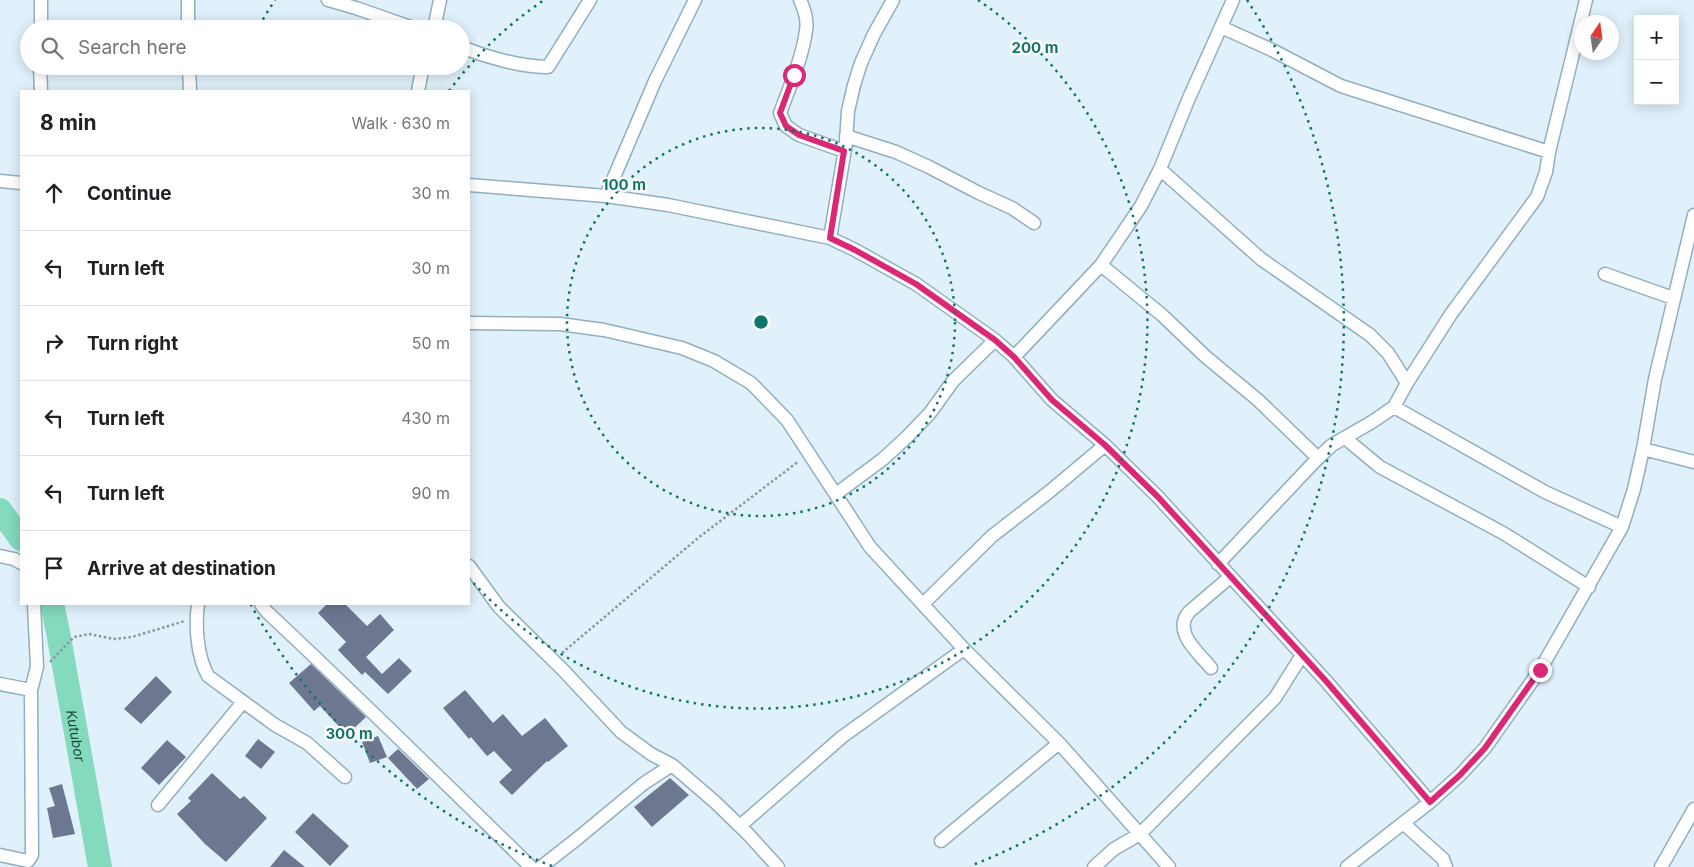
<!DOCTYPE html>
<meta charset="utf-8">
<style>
:root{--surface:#fff;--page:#f6f6f6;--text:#202124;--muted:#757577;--line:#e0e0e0}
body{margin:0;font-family:Inter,sans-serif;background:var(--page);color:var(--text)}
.controls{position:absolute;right:15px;top:15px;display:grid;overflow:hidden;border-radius:0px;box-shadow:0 2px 12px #0003}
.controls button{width:45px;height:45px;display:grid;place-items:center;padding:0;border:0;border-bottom:1px solid var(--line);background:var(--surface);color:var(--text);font:25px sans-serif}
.compass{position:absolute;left:1574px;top:15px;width:45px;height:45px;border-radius:50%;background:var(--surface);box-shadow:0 2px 12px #0003;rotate:13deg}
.stop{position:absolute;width:15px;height:15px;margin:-11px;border:4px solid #db2777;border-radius:50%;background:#fff}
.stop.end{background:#db2777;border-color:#fff;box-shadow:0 1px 5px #0008}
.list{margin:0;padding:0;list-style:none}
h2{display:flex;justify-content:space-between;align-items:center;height:65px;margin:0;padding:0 20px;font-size:21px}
h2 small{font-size:16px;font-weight:400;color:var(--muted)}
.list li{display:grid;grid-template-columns:32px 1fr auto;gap:15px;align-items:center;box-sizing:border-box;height:75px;padding:0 20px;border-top:1px solid var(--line)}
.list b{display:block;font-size:19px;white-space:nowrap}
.list em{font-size:16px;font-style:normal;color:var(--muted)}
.icon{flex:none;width:28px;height:28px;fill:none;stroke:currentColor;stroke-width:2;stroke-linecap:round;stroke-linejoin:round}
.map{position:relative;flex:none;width:1694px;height:867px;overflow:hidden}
.search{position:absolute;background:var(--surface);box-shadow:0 2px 12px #0003;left:20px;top:20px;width:450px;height:55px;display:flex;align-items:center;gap:12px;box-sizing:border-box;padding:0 18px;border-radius:28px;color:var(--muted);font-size:19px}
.panel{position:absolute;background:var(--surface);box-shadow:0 2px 12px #0003;left:20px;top:90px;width:450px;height:515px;border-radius:0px}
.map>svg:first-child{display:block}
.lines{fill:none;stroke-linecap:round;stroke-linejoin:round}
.river{stroke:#83dabd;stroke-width:24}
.building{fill:#6e7790}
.minor-casing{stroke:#92aebf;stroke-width:15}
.path{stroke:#8997a0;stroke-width:2.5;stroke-dasharray:2.5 2.5;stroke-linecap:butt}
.minor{stroke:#fff;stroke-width:12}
.route{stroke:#db2777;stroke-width:6}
.ring{fill:none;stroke:#0f766e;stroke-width:2.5;stroke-dasharray:2.5 5}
.labels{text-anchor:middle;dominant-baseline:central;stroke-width:4.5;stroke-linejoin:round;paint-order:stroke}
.water-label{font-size:14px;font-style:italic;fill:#1d4438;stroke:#fff}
.centre{fill:#0f766e;stroke:#fff;stroke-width:2.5}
.ring-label{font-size:15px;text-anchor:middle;font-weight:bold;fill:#0f766e;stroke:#fff;stroke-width:4.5;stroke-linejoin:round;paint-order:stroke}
</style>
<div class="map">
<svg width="1694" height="867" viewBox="0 0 1694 867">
<rect width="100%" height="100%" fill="#e0f1fc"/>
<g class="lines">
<g class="river">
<path d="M 0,510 L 21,539"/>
<path id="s1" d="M 52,604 L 58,632 L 100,867"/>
</g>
</g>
<path class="building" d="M 327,604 L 345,604 L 367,626 L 380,614 L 394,630 L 366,657 L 382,674 L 399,658 L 412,671 L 388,694 L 365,672 L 362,675 L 338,650 L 346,642 L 318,613 Z
M 311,664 L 366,717 L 347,735 L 320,706 L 314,711 L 289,683 Z
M 156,676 L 172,692 L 141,724 L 124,709 Z
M 465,690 L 493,723 L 503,714 L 522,736 L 545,718 L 568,746 L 548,762 L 547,761 L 512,795 L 499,782 L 512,770 L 494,751 L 487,756 L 471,737 L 469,739 L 443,708 Z
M 378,736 L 387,757 L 370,763 L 362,742 Z
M 258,739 L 275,752 L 261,769 L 245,756 Z
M 167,740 L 186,757 L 159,785 L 141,768 Z
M 398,749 L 429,779 L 417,789 L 388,758 Z
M 212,773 L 240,799 L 244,796 L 267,818 L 226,862 L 205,844 L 177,814 L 191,801 L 188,798 Z
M 670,778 L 689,795 L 652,827 L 634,807 Z
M 62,784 L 75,834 L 53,838 L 47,808 L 55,806 L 49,788 Z
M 313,813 L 349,846 L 330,866 L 295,832 Z
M 284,850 L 305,867 L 270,867 Z"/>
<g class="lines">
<defs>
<path id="minor" d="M 188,0 L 188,29
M 328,0 L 356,8 L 416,29
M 800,0 C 804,8 808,21 806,30 C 803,56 789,89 780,113 L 786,126 L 799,135 L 844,151
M 1221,27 L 1272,50 L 1341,86 L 1549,152
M 41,29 L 41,0
M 434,29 L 440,0
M 461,47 C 486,57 521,67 548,67 L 590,0
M 40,66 L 41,91
M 189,66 L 190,91
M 418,91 L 423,66
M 846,136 L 896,152 L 929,167 L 979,193 L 1012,208 L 1034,223
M 1160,169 L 1261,259 L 1370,335 L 1388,353 L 1407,383
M 0,181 L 21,183
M 469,185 L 606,196 L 668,205 L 830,238 L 855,250 L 916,284 L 995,340 L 1014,357 L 1052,400 L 1105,445 L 1158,497 L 1326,681 L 1430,802
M 606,196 L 655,81 L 695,0
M 830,238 L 846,143 L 848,111 L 854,85 L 861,63 L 874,34 L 893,0
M 1101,265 L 1162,315 L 1206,357 L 1258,400 L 1318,458
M 1605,274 L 1673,298
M 469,323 L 560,324 L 604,330 L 682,348 L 714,361 L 751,383 L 787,420 L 870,547 L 964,649 L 1059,743 L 1169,867
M 1014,357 L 1101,265 L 1141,206 L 1160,169 L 1189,98 L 1233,0
M 1394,407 L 1545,492 L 1622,527
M 1345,438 L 1380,467 L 1503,533 L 1589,587
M 1643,449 L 1694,462
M 836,494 L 883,459 L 907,437 L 930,413 L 953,381 L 995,340
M 0,556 L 14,559 L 21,563
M 1218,564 L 1318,458 L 1332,445 L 1372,422 L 1394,407 L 1407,383 L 1451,314 L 1537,197 L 1546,172 L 1549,152 L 1586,0
M 469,566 L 499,607 L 563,670 L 621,732 L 651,754 L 672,765 L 715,802 L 748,834 L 778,867
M 198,604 C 195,626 197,656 208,676 L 275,725 L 307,743 L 345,777
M 261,604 L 266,611 C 356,695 443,781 531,867
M 923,604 L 992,536 L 1049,492 L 1105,445
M 1211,668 C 1199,653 1172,632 1189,612 L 1230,577
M 0,684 L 31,690 L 37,667 L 34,604
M 158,805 L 243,702
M 1403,823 L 1443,859 L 1446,867
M 740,826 L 842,737 L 964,649
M 941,841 L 1059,743
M 0,855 L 28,861 L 32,855 L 31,690
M 541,867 L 578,838 L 643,784 L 672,765
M 1094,867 L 1114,849 L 1140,834 L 1275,698 L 1302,655
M 1347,867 L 1430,802 L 1460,775 L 1485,748 L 1540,670 L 1622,527 L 1634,489 L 1643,449 L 1655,379 L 1694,215
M 1661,867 L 1694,809"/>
</defs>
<use href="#minor" class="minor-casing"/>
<path class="path" d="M 562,653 L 698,538 L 799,461
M 50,662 L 74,637 L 89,634 L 113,639 L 132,637 L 185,621"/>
<use href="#minor" class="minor"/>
</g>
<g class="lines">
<path class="route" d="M 794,75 L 780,113 L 786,126 L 799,135 L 844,151 L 830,238 L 855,250 L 916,284 L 995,340 L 1014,357 L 1052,400 L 1105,445 L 1158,497 L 1326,681 L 1430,802 L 1460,775 L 1485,748 L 1540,670"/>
</g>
<g class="ring">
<circle cx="761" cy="322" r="194"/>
<path d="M449 91A388 388 0 0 1 544 0M978 0A388 388 0 1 1 470 579"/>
<path d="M552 866A583 583 0 0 1 251 605M259 26A583 583 0 0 1 275 0M1247 0A583 583 0 0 1 970 866"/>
</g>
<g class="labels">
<g class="water-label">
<text stroke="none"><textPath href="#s1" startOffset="134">Kutubor</textPath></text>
</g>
</g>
<circle cx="761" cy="322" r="8" class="centre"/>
<g class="ring-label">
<text x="1035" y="53">200 m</text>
<text x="624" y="190">100 m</text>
<text x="349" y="739">300 m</text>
</g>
</svg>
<div class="controls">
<button>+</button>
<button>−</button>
</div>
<svg class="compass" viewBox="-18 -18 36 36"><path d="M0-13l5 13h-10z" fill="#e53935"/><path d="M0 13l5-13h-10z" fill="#757577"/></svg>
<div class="stop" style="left:794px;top:75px"></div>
<div class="stop end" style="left:1540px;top:670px"></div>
<div class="search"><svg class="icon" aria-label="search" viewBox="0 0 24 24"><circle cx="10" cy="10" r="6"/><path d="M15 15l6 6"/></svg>Search here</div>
<section class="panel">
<h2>8 min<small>Walk · 630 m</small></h2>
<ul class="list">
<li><svg class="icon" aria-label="ahead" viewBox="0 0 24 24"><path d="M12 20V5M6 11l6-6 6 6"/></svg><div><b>Continue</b></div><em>30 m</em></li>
<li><svg class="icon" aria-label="left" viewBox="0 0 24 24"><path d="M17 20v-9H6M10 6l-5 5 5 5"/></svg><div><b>Turn left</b></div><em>30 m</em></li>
<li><svg class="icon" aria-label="right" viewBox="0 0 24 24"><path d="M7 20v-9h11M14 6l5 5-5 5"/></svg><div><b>Turn right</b></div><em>50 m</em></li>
<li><svg class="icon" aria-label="left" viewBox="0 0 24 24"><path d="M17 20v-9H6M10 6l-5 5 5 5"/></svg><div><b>Turn left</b></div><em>430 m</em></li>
<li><svg class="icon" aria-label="left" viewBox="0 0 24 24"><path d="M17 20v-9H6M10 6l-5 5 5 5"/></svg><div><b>Turn left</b></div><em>90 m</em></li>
<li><svg class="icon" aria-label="arrive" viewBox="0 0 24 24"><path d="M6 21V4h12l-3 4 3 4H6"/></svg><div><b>Arrive at destination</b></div></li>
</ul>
</section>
</div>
